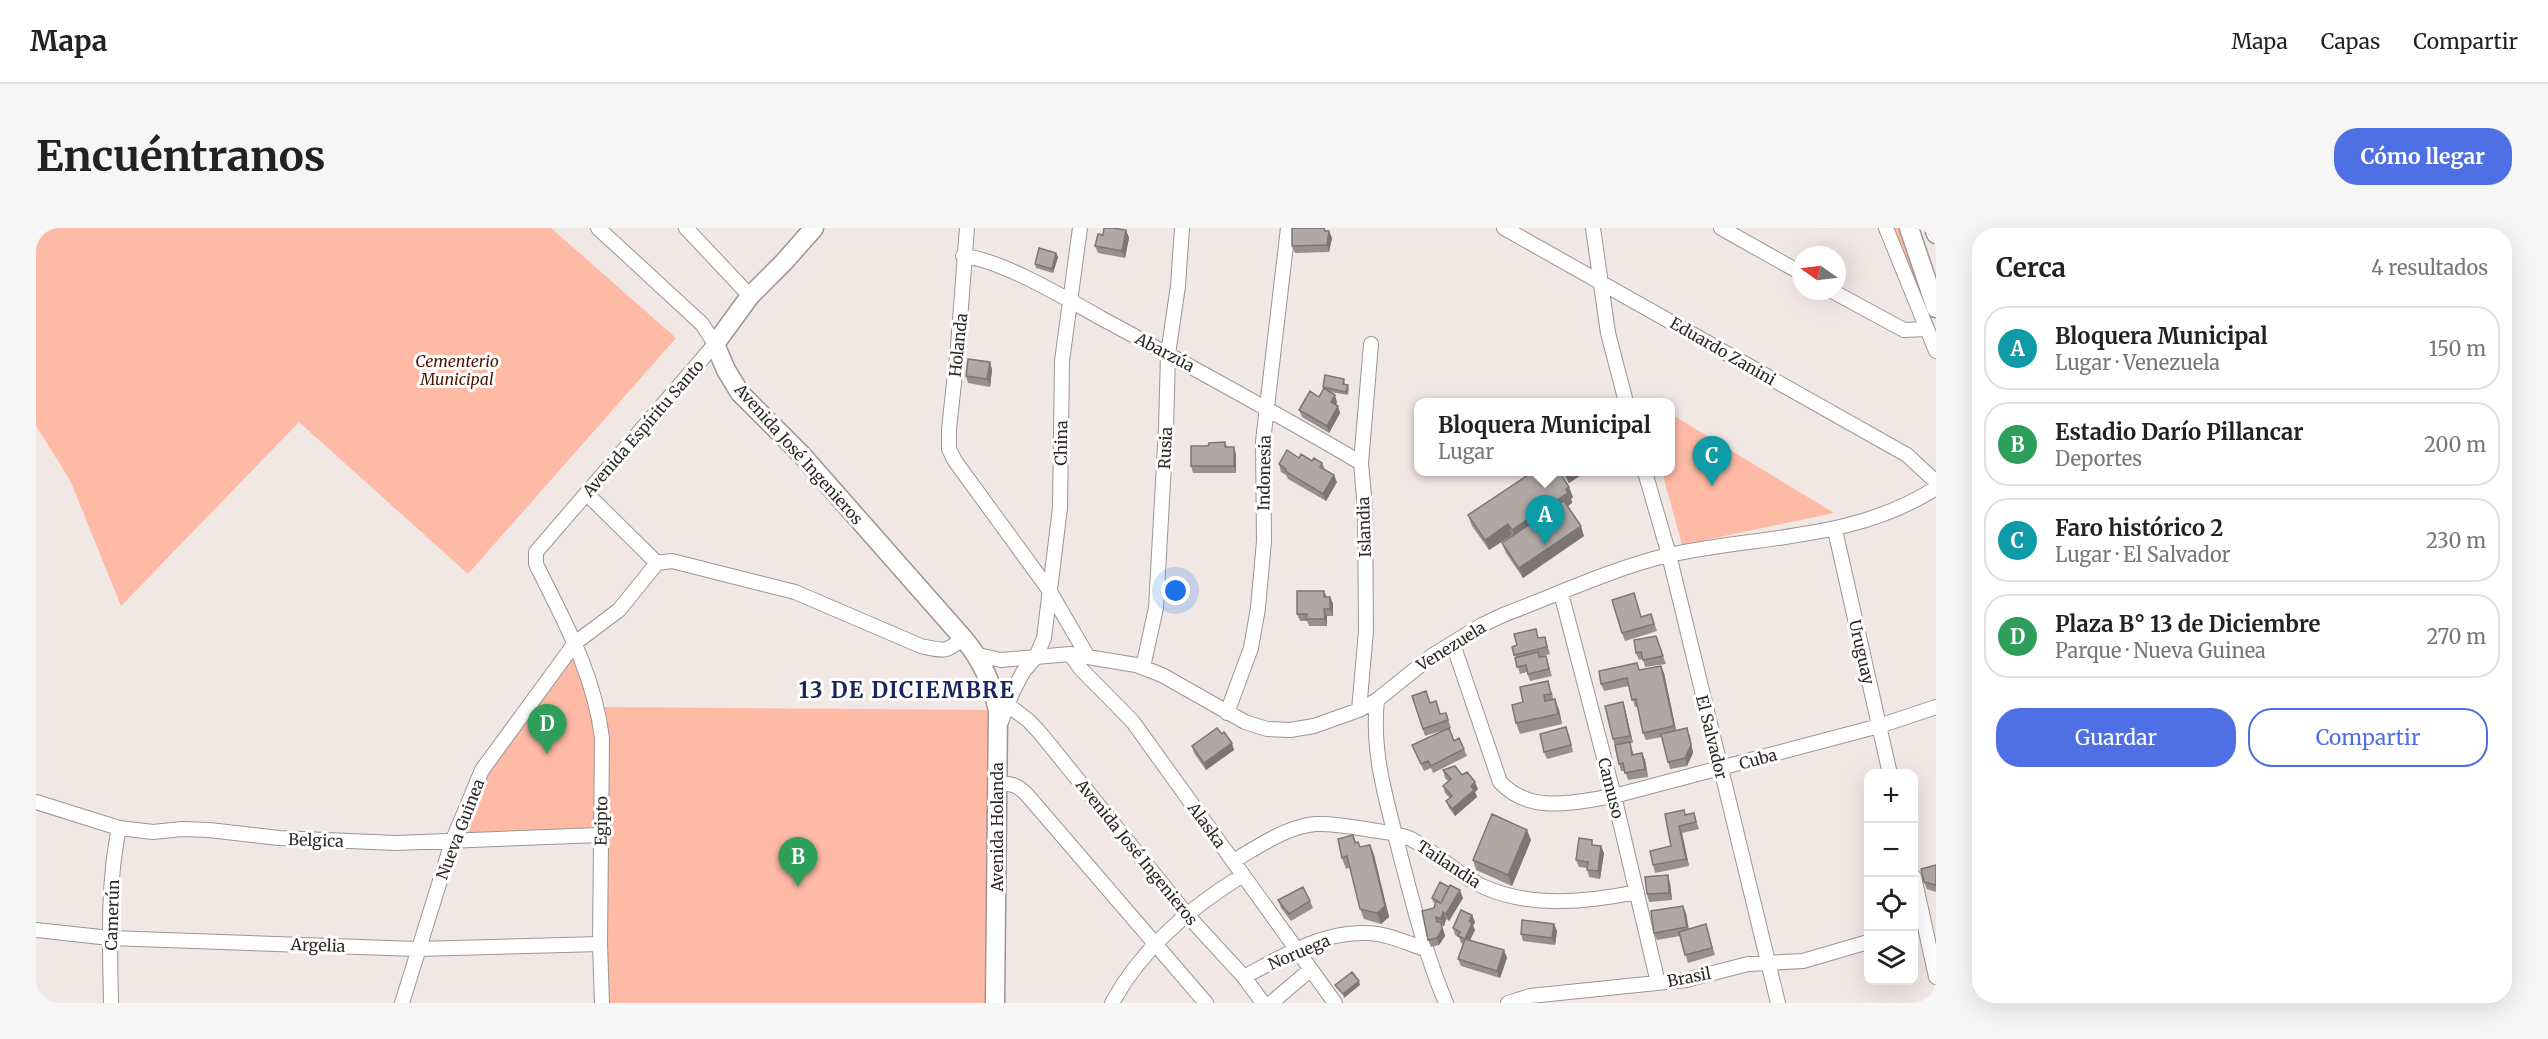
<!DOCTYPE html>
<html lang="es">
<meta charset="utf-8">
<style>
:root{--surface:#fff;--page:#f6f6f6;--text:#222;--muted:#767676;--line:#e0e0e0;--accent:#4f6fe4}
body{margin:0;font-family:Merriweather,serif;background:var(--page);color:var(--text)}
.controls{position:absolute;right:18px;bottom:18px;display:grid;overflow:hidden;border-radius:12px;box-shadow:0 6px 24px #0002}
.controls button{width:54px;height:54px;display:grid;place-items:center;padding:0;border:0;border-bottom:2px solid var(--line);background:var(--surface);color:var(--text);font:30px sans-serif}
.compass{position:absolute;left:1756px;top:18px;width:54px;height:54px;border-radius:50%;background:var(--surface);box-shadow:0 6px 24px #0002;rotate:284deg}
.you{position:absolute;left:1140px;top:363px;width:21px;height:21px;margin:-15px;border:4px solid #fff;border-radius:50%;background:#1a73e8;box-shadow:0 0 0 9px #1a73e833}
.badge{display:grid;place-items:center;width:39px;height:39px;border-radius:50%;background:var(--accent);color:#fff;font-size:20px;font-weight:700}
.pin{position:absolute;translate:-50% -50px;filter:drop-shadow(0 2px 3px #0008)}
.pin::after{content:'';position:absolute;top:32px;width:21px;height:18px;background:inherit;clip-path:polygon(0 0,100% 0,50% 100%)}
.popup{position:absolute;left:1378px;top:170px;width:261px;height:78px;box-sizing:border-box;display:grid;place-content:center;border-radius:12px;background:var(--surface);filter:drop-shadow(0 2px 4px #0005);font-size:20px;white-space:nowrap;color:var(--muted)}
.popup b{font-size:22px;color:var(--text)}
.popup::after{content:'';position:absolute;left:50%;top:100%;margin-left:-12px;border:12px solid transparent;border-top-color:var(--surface)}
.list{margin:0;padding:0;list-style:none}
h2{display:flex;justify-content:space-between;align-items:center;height:78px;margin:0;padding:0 24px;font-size:26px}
h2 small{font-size:20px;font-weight:400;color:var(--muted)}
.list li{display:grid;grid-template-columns:39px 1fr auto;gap:18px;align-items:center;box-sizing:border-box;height:84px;margin:0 12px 12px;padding:0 12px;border:2px solid var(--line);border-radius:24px}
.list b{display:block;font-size:22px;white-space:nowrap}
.list p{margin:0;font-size:20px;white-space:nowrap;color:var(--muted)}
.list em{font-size:20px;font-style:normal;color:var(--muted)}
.actions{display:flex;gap:12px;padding:18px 24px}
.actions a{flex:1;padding:14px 0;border:2px solid var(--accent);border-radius:24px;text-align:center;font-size:21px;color:var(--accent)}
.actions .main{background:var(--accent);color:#fff}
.icon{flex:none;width:33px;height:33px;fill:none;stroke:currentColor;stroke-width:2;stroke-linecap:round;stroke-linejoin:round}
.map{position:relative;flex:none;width:1900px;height:775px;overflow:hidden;border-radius:24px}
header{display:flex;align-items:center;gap:36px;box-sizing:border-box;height:84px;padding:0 30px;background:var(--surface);border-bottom:2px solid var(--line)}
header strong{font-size:28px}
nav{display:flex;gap:33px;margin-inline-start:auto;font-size:21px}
.intro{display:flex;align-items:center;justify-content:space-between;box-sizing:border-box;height:144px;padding:0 36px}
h1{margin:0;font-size:42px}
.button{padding:15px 27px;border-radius:24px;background:var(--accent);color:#fff;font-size:21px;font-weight:700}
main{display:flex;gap:36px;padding:0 36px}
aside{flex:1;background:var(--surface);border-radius:24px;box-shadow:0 6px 24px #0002}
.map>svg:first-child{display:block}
.green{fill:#ffbaa6}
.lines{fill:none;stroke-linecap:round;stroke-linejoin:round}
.minor-casing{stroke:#9e9593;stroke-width:16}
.tertiary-casing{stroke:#9e9593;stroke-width:21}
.minor{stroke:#fff;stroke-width:14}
.tertiary{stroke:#fff;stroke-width:18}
.wall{fill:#98908e}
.shaded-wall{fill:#7c7674}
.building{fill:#b1a8a5;stroke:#7c7674;stroke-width:1.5}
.labels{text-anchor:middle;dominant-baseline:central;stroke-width:6;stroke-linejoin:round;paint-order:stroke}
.street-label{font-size:16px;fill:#2e2a29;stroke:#fff}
.park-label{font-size:16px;font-style:italic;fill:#501301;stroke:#fff}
.district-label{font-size:22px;font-weight:bold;letter-spacing:1.5px;fill:#18265d;stroke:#fff}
</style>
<header>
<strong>Mapa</strong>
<nav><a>Mapa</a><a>Capas</a><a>Compartir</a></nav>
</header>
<div class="intro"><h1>Encuéntranos</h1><a class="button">Cómo llegar</a></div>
<main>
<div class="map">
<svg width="1900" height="775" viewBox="0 0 1900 775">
<rect width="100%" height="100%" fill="#f1e7e5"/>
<path class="green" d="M 0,0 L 515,0 L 640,110 L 432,346 L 263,194 L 85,378 L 34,252 L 0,198 Z
M 1857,0 L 1865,0 L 1900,103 L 1900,111 Z
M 1635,186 L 1798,285 L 1646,317 L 1626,244 L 1635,244 Z
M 539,415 L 562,479 L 962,482 L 959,775 L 566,775 L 564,608 L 416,614 L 430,576 Z"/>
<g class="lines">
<defs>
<path id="minor" d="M 562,0 L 666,96 L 679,116 L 500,324 L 500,336 C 528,393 558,445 566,510 L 564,716 L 566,775
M 650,0 L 714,68
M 931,0 L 922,118 L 913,201 L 913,221 L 919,233 L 1013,362 L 1052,429
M 1468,0 L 1871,227 L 1900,254
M 1557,0 L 1572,105 L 1590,174
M 1685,0 L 1765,45
M 1850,0 L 1900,123
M 927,28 C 966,32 1029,70 1065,90 C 1152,137 1239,184 1325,235
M 1796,63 L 1868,102 L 1891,101
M 1609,244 L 1633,327 L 1742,775
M 551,266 L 621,335
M 1799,302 L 1854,546
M 1525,365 L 1578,568 L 1622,755
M 1417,416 L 1464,554 C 1495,587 1538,574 1578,568 L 1843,498 L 1900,479
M 1034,426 L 1045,441 L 1097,494 L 1299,775
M 942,427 L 965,432 L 1034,426 L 1100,437 L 1126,447 L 1209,494 L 1231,501 L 1254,502 L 1278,498 L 1323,482 L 1341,472 L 1397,427 L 1446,397 L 1467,387 C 1518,368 1580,339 1633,327 C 1725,307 1817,313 1900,260
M 1107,439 L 1120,380 L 1130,200 L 1132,126 L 1142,58 L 1146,0
M 1341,472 C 1335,527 1352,577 1365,630 C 1378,679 1390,728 1410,775
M 972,477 L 993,493 L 1005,506 L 1152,688 L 1208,749 L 1227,775
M 1323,482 L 1330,403 L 1329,280 L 1325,235 L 1335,116
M 1191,485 L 1215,420 L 1222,380 L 1228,313 L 1227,213 L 1252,0
M 965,494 L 977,463 L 987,444 L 1000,429 L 1008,410 L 1024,280 L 1026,133 L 1044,0
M 961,556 C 976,555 982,557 992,568 L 1170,775
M 0,574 L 83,600 L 117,604 L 146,601 L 173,602 L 243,610 L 360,615 L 564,607
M 1197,633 C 1222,619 1251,598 1280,596 C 1298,595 1317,599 1335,602 C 1348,604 1363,605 1375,611 C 1401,625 1421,647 1448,659 C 1495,680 1552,674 1601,664
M 1878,649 L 1900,749
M 0,702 L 74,710 L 381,721 L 564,716
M 1208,749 C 1245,729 1287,703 1330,705 C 1350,705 1371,715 1389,721
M 75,775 C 74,717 71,657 83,600
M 366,775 L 416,614 L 446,542 L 539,415 L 583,382 L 621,335 L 636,333 L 759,364 L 885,418 C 907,423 910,425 927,410
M 1076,775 C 1105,721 1155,679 1207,647
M 1235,775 L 1274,742
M 1472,775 L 1494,768 L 1650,752 L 1712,736 L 1767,733 L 1832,714"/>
<path id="tertiary" d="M 778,0 L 748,34 L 714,68 L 679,116 L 690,142 L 704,165 L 765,226 L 927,410 C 946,432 955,454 962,482 L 959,775
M 1873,0 L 1900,80
M 1898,0 L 1900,6"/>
</defs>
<use href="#minor" class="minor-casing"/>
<use href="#tertiary" class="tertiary-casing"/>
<use href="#minor" class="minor"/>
<use href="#tertiary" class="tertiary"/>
</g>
<path class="wall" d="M 1090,2 L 1093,10 L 1089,30 L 1062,25 L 1059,18 L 1067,7 Z
M 1290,3 L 1293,3 L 1296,10 L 1293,24 L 1259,25 L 1256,18 Z
M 1020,25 L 1022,29 L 1017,45 L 1000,40 L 999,36 Z
M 954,134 L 956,142 L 954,159 L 932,155 L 930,148 Z
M 1308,151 L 1309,156 L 1312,157 L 1313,161 L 1312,167 L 1294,164 L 1301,174 L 1300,177 L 1304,185 L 1293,205 L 1266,189 L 1263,182 L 1283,169 L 1287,161 L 1287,159 Z
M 1189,214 L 1191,219 L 1198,219 L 1200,227 L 1200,245 L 1157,245 L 1155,238 L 1172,218 Z
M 1263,230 L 1286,235 L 1289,241 L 1301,254 L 1290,273 L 1252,251 L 1250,247 L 1245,244 L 1243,236 Z
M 1525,243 L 1551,243 L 1533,255 Z
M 1537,269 L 1535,271 L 1536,275 L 1532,278 L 1548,308 L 1487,350 L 1470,325 L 1466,315 L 1477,308 L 1476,307 L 1453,322 L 1436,298 L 1432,287 Z
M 1288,363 L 1291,369 L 1294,369 L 1297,376 L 1297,388 L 1291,388 L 1291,398 L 1273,398 L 1271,393 L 1264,393 L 1261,386 Z
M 1615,386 L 1621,403 L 1589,413 L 1586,405 L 1606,389 Z
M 1620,408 L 1630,436 L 1609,439 L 1607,431 L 1603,432 L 1600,425 Z
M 1503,410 L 1511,416 L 1514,426 L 1504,429 L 1512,435 L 1516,448 L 1494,453 L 1491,444 L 1484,446 L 1476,419 Z
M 1604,442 L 1628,445 L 1640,503 L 1654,507 L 1657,525 L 1651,538 L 1634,541 L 1632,534 L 1626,509 L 1610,512 L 1607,505 L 1602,479 L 1599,479 L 1593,458 L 1568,463 L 1565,456 Z
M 1516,464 L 1517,471 L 1519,471 L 1523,482 L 1526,496 L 1484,506 L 1480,495 L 1487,474 Z
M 1376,468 L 1394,475 L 1405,486 L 1410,485 L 1415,500 L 1413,500 L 1418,513 L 1428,521 L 1431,528 L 1397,545 L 1395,540 L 1388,543 L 1376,517 L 1411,501 L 1389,508 Z
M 1589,481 L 1597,515 L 1594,515 L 1598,527 L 1606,525 L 1609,532 L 1612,549 L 1592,552 L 1589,543 L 1585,543 L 1583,536 L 1579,519 L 1577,511 Z
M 1533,506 L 1537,524 L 1511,531 L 1508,524 Z
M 1156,518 L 1198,522 L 1170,542 L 1158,525 Z
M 1407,542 L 1426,547 L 1442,561 L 1439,564 L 1441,569 L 1419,588 L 1413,580 L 1410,573 L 1414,570 L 1409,565 L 1407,558 L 1412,553 L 1409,550 Z
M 1658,585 L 1663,601 L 1646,605 L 1653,638 L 1619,645 L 1617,637 L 1635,618 L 1629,586 L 1650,587 Z
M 1317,607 L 1320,614 L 1322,614 L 1324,619 L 1334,617 L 1338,627 L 1353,689 L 1345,696 L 1328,691 L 1324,681 L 1314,639 L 1310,641 L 1306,630 Z
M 1495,612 L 1476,658 L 1440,642 L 1437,632 Z
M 1558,617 L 1568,625 L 1564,651 L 1553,649 L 1551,640 L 1543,639 L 1540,632 Z
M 1900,637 L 1900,664 L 1891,661 L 1888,654 Z
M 1634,655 L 1636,672 L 1613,674 L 1611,666 Z
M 1396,670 L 1427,670 L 1413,693 L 1410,691 L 1408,698 L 1406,698 L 1409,708 L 1403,717 L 1395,719 L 1392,712 L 1399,675 L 1397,674 Z
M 1242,672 L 1274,673 L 1277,680 L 1255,693 L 1245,680 Z
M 1650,685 L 1653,701 L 1672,703 L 1679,727 L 1652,735 L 1644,708 L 1621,712 L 1618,705 Z
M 1436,687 L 1439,694 L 1437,698 L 1439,702 L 1434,712 L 1468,722 L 1471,730 L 1464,750 L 1425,738 L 1422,731 L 1427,716 L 1425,715 L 1423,709 L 1419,707 L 1417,700 Z
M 1518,696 L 1521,703 L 1519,717 L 1487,713 L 1485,706 Z"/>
<path class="shaded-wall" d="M 1090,2 L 1093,10 L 1089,30 L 1086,23 Z
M 1293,3 L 1296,10 L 1293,24 L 1291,17 Z
M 1020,25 L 1022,29 L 1017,45 L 1016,41 Z
M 954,134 L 956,142 L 954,159 L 951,151 Z
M 1299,167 L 1301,174 L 1297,181 L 1295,174 Z
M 1302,178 L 1304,185 L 1293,205 L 1291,198 Z
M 1198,219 L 1200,227 L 1200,245 L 1198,238 Z
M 1537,243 L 1551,243 L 1533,255 L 1530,248 Z
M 1298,247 L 1301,254 L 1290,273 L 1287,266 Z
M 1533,259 L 1537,269 L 1535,271 L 1536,275 L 1480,313 L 1476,302 Z
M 1472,296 L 1476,307 L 1453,322 L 1449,312 Z
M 1545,298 L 1548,308 L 1487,350 L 1483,340 Z
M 1294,369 L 1297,376 L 1297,388 L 1294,381 Z
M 1288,381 L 1291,388 L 1291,398 L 1289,391 Z
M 1625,438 L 1628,445 L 1641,506 L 1638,498 Z
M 1519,471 L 1523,482 L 1526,496 L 1522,486 Z
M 1587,474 L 1589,481 L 1597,515 L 1594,508 Z
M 1651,500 L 1657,525 L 1651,538 L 1649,530 Z
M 1196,515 L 1198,522 L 1170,542 L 1168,535 Z
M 1606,525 L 1609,532 L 1612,549 L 1609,541 Z
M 1439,554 L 1442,561 L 1439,564 L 1441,569 L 1419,588 L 1416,581 Z
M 1643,598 L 1646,605 L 1653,638 L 1650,631 Z
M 1491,602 L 1495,612 L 1476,658 L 1472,647 Z
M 1334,617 L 1338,627 L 1353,689 L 1345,696 L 1341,685 Z
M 1565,618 L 1568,625 L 1564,651 L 1562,643 Z
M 1632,647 L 1634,655 L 1636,672 L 1633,665 Z
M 1424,662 L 1427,670 L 1413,693 L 1410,686 Z
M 1647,678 L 1650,685 L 1653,706 L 1651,699 Z
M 1407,684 L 1410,691 L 1408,698 L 1405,691 Z
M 1436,687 L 1439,694 L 1437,698 L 1439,702 L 1431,718 L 1429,711 L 1433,693 Z
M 1405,694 L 1409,708 L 1403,717 L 1401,710 Z
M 1518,696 L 1521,703 L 1519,717 L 1516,710 Z
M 1468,722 L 1471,730 L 1464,750 L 1461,743 Z
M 1323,753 L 1324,757 L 1308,770 L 1307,766 Z"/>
<path class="building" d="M 1068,0 L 1077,0 L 1090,2 L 1086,23 L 1059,18 L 1062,6 L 1067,7 Z
M 1256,0 L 1288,0 L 1289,3 L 1293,3 L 1291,17 L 1256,18 Z
M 1003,20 L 1020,25 L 1016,41 L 999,36 Z
M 932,131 L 954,134 L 951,151 L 930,148 Z
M 1289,147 L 1308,151 L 1307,156 L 1312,157 L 1310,164 L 1287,159 Z
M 1288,160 L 1299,167 L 1295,174 L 1302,178 L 1291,198 L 1263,182 L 1274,163 L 1283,169 Z
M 1189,214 L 1189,219 L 1198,219 L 1198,238 L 1155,238 L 1155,218 L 1172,218 L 1173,215 Z
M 1251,222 L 1263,230 L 1265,226 L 1276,233 L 1278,230 L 1286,235 L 1284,239 L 1298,247 L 1287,266 L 1249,243 L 1250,241 L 1243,236 Z
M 1498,243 L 1523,243 L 1533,259 L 1530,261 L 1532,265 L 1476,302 L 1472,296 L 1449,312 L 1432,287 Z
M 1527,243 L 1537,243 L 1530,248 Z
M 1528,273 L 1545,298 L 1483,340 L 1466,315 Z
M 1261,363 L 1288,363 L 1288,369 L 1294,369 L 1294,381 L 1288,381 L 1289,391 L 1270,391 L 1271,386 L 1261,386 Z
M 1598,365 L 1605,389 L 1615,386 L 1618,396 L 1586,405 L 1576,372 Z
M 1500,401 L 1502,410 L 1509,409 L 1511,419 L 1478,427 L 1476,419 L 1481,417 L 1478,406 Z
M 1620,408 L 1627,428 L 1607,432 L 1605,424 L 1600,425 L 1598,412 Z
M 1502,424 L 1503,429 L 1510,428 L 1513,441 L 1492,446 L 1490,437 L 1481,439 L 1479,430 Z
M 1601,435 L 1603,442 L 1625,438 L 1638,498 L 1607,505 L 1600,471 L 1596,472 L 1591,450 L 1565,456 L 1563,443 Z
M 1512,453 L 1515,466 L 1508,467 L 1509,473 L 1519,471 L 1522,486 L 1480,495 L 1476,477 L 1487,474 L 1484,459 Z
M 1390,463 L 1394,475 L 1400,473 L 1404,486 L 1410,485 L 1412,492 L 1387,501 L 1376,468 Z
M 1587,474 L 1594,508 L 1577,511 L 1569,478 Z
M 1530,499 L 1535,517 L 1508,524 L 1504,506 Z
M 1181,500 L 1186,506 L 1188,504 L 1196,515 L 1168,535 L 1156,518 Z
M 1413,500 L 1418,513 L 1423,510 L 1428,521 L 1395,538 L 1392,533 L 1385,536 L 1376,517 Z
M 1651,500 L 1655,517 L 1649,530 L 1632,534 L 1625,506 Z
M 1594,514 L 1596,527 L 1606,525 L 1609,541 L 1589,545 L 1587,535 L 1583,536 L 1579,517 Z
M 1419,538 L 1426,547 L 1431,544 L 1439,554 L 1435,558 L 1438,562 L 1416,581 L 1410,573 L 1416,568 L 1407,558 L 1415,551 L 1407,542 Z
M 1648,582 L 1649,587 L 1658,585 L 1660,594 L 1643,598 L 1650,631 L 1617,637 L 1614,623 L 1635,618 L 1629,586 Z
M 1456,586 L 1491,602 L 1472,647 L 1437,632 Z
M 1317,607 L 1319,615 L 1322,614 L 1324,619 L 1334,617 L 1349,678 L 1341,685 L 1324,681 L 1311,628 L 1306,630 L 1302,611 Z
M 1543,610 L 1556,612 L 1556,617 L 1565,618 L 1562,643 L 1551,642 L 1552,634 L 1540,632 Z
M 1900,637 L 1900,657 L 1888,654 L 1885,641 Z
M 1632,647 L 1633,665 L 1611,666 L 1609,649 Z
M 1404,654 L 1413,659 L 1405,675 L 1396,670 Z
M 1414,657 L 1424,662 L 1410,686 L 1407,684 L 1405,691 L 1400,689 L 1401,694 L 1405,694 L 1406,701 L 1401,710 L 1392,712 L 1386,683 L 1398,680 L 1400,673 L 1405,675 Z
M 1267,659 L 1274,673 L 1253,686 L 1242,672 Z
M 1647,678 L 1651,699 L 1618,705 L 1615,683 Z
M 1425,682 L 1436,687 L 1433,693 L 1436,695 L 1429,711 L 1422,708 L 1424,704 L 1417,700 Z
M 1486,692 L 1518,696 L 1516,710 L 1485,706 Z
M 1670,696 L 1676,720 L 1649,727 L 1643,704 Z
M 1429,711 L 1468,722 L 1461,743 L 1422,731 Z
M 1316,744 L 1323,753 L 1307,766 L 1299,757 Z"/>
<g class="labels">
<g class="street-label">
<text transform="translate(922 117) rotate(-84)">Holanda</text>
<text transform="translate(1687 123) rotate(30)">Eduardo Zanini</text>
<text transform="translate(1129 124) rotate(28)">Abarzúa</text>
<text transform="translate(607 200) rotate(-49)">Avenida Espíritu Santo</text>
<text transform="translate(1025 215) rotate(-89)">China</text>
<text transform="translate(1129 220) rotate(-87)">Rusia</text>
<text transform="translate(763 226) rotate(48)">Avenida José Ingenieros</text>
<text transform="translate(1228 245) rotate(-89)">Indonesia</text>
<text transform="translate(1328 299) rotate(-92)">Islandia</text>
<text transform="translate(1415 418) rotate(-32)">Venezuela</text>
<text transform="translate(1826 424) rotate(77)">Uruguay</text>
<text transform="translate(1676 509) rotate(76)">El Salvador</text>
<text transform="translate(1722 531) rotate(-15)">Cuba</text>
<text transform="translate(1575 560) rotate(76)">Camuso</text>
<text transform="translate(565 593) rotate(-89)">Egipto</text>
<text transform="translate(1171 597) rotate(54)">Alaska</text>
<text transform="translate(961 599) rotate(-90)">Avenida Holanda</text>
<text transform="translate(424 601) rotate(-69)">Nueva Guinea</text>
<text transform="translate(280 612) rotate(2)">Belgica</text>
<text transform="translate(1101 624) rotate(51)">Avenida José Ingenieros</text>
<text transform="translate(1413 636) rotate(33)">Tailandia</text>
<text transform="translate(76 687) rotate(-88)">Camerún</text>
<text transform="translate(282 717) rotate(2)">Argelia</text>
<text transform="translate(1263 724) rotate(-23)">Noruega</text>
<text transform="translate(1653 749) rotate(-11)">Brasil</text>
</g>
<g class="park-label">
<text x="421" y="133">Cementerio<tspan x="421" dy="18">Municipal</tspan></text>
</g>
<g class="district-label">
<text x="871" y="462">13 DE DICIEMBRE</text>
</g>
</g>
</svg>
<div class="controls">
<button>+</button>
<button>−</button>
<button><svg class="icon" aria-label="locate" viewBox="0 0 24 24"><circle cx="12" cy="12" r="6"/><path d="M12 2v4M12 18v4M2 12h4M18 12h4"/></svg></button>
<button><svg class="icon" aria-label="layers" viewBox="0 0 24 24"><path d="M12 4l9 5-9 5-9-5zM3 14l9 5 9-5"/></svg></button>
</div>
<svg class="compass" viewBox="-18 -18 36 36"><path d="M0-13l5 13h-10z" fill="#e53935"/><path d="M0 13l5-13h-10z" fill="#767676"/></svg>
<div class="you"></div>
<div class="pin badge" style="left:1509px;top:317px;background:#0f9aa8">A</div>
<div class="popup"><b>Bloquera Municipal</b>Lugar</div>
<div class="pin badge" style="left:762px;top:659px;background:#2e9e5b">B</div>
<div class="pin badge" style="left:1676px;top:258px;background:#0f9aa8">C</div>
<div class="pin badge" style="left:511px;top:526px;background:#2e9e5b">D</div>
</div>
<aside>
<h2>Cerca<small>4 resultados</small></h2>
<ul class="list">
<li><span class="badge" style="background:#0f9aa8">A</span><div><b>Bloquera Municipal</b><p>Lugar · Venezuela</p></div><em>150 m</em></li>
<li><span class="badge" style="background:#2e9e5b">B</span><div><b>Estadio Darío Pillancar</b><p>Deportes</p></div><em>200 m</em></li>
<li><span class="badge" style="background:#0f9aa8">C</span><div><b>Faro histórico 2</b><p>Lugar · El Salvador</p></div><em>230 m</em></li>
<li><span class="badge" style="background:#2e9e5b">D</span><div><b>Plaza B° 13 de Diciembre</b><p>Parque · Nueva Guinea</p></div><em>270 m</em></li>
</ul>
<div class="actions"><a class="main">Guardar</a><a>Compartir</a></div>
</aside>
</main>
